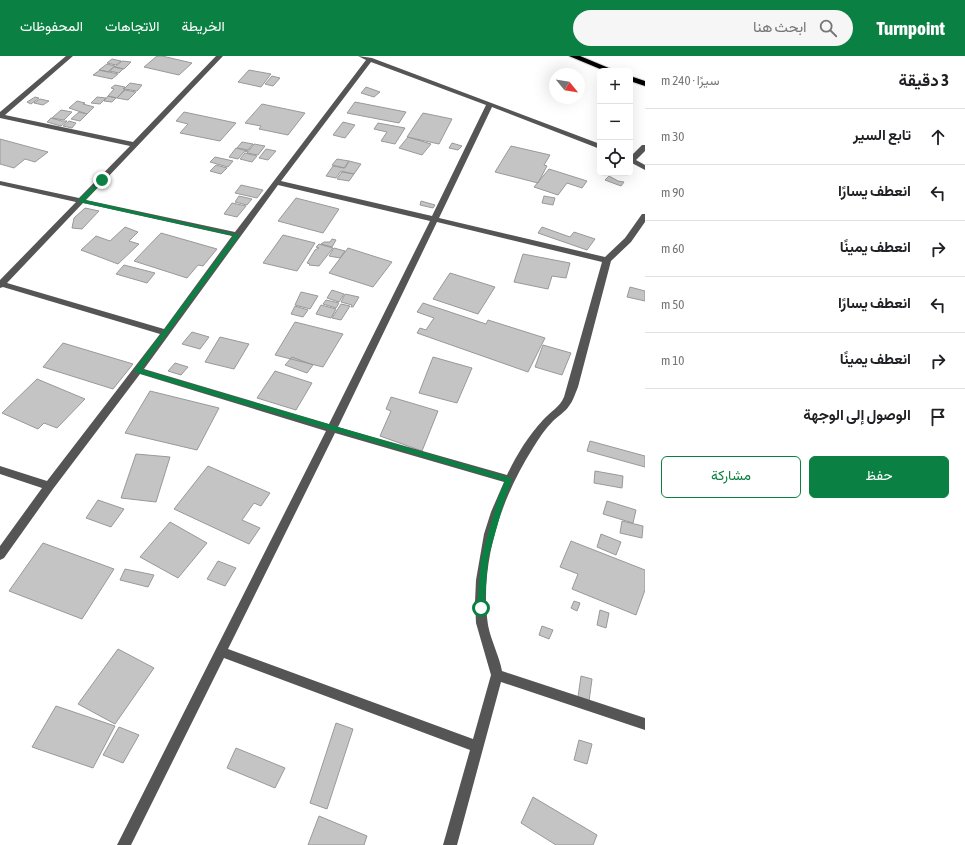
<!DOCTYPE html>
<html lang="ar">
<meta charset="utf-8">
<style>
:root{--surface:#fff;--page:#f6f6f6;--text:#202124;--muted:#757577;--line:#e0e0e0;--accent:#0b8043}
body{margin:0;font-family:"Asap Condensed",Vazirmatn,sans-serif;background:var(--page);color:var(--text);direction:rtl}
.controls{position:absolute;right:12px;top:12px;display:grid;overflow:hidden;border-radius:6px;box-shadow:0 4px 16px #0002}
.controls button{width:36px;height:36px;display:grid;place-items:center;padding:0;border:0;border-bottom:1px solid var(--line);background:var(--surface);color:var(--text);font:20px sans-serif}
.compass{position:absolute;left:549px;top:12px;width:36px;height:36px;border-radius:50%;background:var(--surface);box-shadow:0 4px 16px #0002;rotate:120deg}
.stop{position:absolute;width:12px;height:12px;margin:-9px;border:3px solid #0b8043;border-radius:50%;background:#fff}
.stop.end{background:#0b8043;border-color:#fff;box-shadow:0 1px 4px #0008}
.list{margin:0;padding:0;list-style:none}
h2{display:flex;justify-content:space-between;align-items:center;height:52px;margin:0;padding:0 16px;font-size:17px}
h2 small{font-size:13px;font-weight:400;color:var(--muted)}
.list li{display:grid;grid-template-columns:26px 1fr auto;gap:12px;align-items:center;box-sizing:border-box;height:56px;padding:0 16px;border-top:1px solid var(--line)}
.list b{display:block;font-size:15px;white-space:nowrap}
.list em{font-size:13px;font-style:normal;color:var(--muted)}
.actions{display:flex;gap:8px;padding:12px 16px}
.actions a{flex:1;padding:9px 0;border:1px solid var(--accent);border-radius:6px;text-align:center;font-size:14px;color:var(--accent)}
.actions .main{background:var(--accent);color:#fff}
.icon{flex:none;width:22px;height:22px;fill:none;stroke:currentColor;stroke-width:2;stroke-linecap:round;stroke-linejoin:round}
.map{position:relative;flex:none;width:645px;height:789px;overflow:hidden;direction:ltr}
header{display:flex;align-items:center;gap:24px;box-sizing:border-box;height:56px;padding:0 20px;background:var(--accent);color:#fff}
header strong{font-size:19px}
nav{display:flex;gap:22px;margin-inline-start:auto;font-size:14px}
.search{width:280px;height:36px;background:var(--page);display:flex;align-items:center;gap:10px;box-sizing:border-box;padding:0 14px;border-radius:22px;color:var(--muted);font-size:15px}
main{display:flex}
aside{flex:1;background:var(--surface)}
.map>svg:first-child{display:block}
.building{fill:#c4c4c4;stroke:#999}
.lines{fill:none;stroke-linecap:round;stroke-linejoin:round}
.highway-casing{stroke:#dbdbdb;stroke-width:2}
.minor{fill:#555;fill-rule:evenodd}
.highway{fill:#000;fill-rule:evenodd}
.route{fill:#0b8043}
</style>
<header>
<strong>Turnpoint</strong>
<div class="search"><svg class="icon" aria-label="search" viewBox="0 0 24 24"><circle cx="10" cy="10" r="6"/><path d="M15 15l6 6"/></svg>ابحث هنا</div>
<nav><a>الخريطة</a><a>الاتجاهات</a><a>المحفوظات</a></nav>
</header>
<main>
<aside>
<h2>3 دقيقة<small>سيرًا · 240 m</small></h2>
<ul class="list">
<li><svg class="icon" aria-label="ahead" viewBox="0 0 24 24"><path d="M12 20V5M6 11l6-6 6 6"/></svg><div><b>تابع السير</b></div><em>30 m</em></li>
<li><svg class="icon" aria-label="left" viewBox="0 0 24 24"><path d="M17 20v-9H6M10 6l-5 5 5 5"/></svg><div><b>انعطف يسارًا</b></div><em>90 m</em></li>
<li><svg class="icon" aria-label="right" viewBox="0 0 24 24"><path d="M7 20v-9h11M14 6l5 5-5 5"/></svg><div><b>انعطف يمينًا</b></div><em>60 m</em></li>
<li><svg class="icon" aria-label="left" viewBox="0 0 24 24"><path d="M17 20v-9H6M10 6l-5 5 5 5"/></svg><div><b>انعطف يسارًا</b></div><em>50 m</em></li>
<li><svg class="icon" aria-label="right" viewBox="0 0 24 24"><path d="M7 20v-9h11M14 6l5 5-5 5"/></svg><div><b>انعطف يمينًا</b></div><em>10 m</em></li>
<li><svg class="icon" aria-label="arrive" viewBox="0 0 24 24"><path d="M6 21V4h12l-3 4 3 4H6"/></svg><div><b>الوصول إلى الوجهة</b></div></li>
</ul>
<div class="actions"><a class="main">حفظ</a><a>مشاركة</a></div>
</aside>
<div class="map">
<svg width="645" height="789" viewBox="0 0 645 789">
<rect width="100%" height="100%" fill="#fff"/>
<path class="building" d="M 157,0 L 162,0 L 192,7 L 179,19 L 144,11 Z
M 112,3 L 121,5 L 116,9 L 107,7 Z
M 122,5 L 131,6 L 124,13 L 115,11 Z
M 107,8 L 115,10 L 108,16 L 99,14 Z
M 114,11 L 123,13 L 119,17 L 109,15 Z
M 100,14 L 118,18 L 112,23 L 93,19 Z
M 249,14 L 271,18 L 261,31 L 238,26 Z
M 272,20 L 280,22 L 273,30 L 265,28 Z
M 130,27 L 142,29 L 137,35 L 124,33 Z
M 115,29 L 125,31 L 123,33 L 125,33 L 117,42 L 108,40 L 114,33 L 111,32 Z
M 366,31 L 380,36 L 374,41 L 361,37 Z
M 125,34 L 136,36 L 128,44 L 117,42 Z
M 108,40 L 116,42 L 112,46 L 104,45 Z
M 35,41 L 39,42 L 31,48 L 27,46 Z
M 97,41 L 106,42 L 100,48 L 91,47 Z
M 40,43 L 49,45 L 43,49 L 34,47 Z
M 77,45 L 85,47 L 83,48 L 94,51 L 87,58 L 69,52 Z
M 355,46 L 406,56 L 399,67 L 347,57 Z
M 262,48 L 305,57 L 288,79 L 259,73 L 261,70 L 245,67 Z
M 61,54 L 72,56 L 64,64 L 52,62 Z
M 79,56 L 87,58 L 80,65 L 71,63 Z
M 184,56 L 236,67 L 220,85 L 180,77 L 188,68 L 176,65 Z
M 423,57 L 452,63 L 439,88 L 407,81 Z
M 51,62 L 62,65 L 67,65 L 61,70 L 47,66 Z
M 69,65 L 76,67 L 72,72 L 63,70 Z
M 343,66 L 355,69 L 345,82 L 333,79 Z
M 378,67 L 405,72 L 395,88 L 381,85 L 387,76 L 374,73 Z
M 408,81 L 431,88 L 422,99 L 399,92 Z
M 0,83 L 48,96 L 35,106 L 25,103 L 14,112 L 0,108 Z
M 242,86 L 253,88 L 248,94 L 237,92 Z
M 452,87 L 462,90 L 458,94 L 449,92 Z
M 254,88 L 265,90 L 258,99 L 247,97 Z
M 511,90 L 550,99 L 544,109 L 547,110 L 538,127 L 495,116 Z
M 236,92 L 248,95 L 244,96 L 238,103 L 229,101 Z
M 266,93 L 276,95 L 268,104 L 259,102 Z
M 245,97 L 257,100 L 252,106 L 240,103 Z
M 215,101 L 233,105 L 228,111 L 210,106 Z
M 337,103 L 349,105 L 344,112 L 332,109 Z
M 349,105 L 361,108 L 354,118 L 341,115 L 336,122 L 326,120 L 333,110 L 345,112 Z
M 216,109 L 227,112 L 221,118 L 210,115 Z
M 549,113 L 587,125 L 582,132 L 567,127 L 558,139 L 534,131 Z
M 342,116 L 354,118 L 349,125 L 337,123 Z
M 609,120 L 618,125 L 624,126 L 621,130 L 605,124 Z
M 241,129 L 263,134 L 257,142 L 235,137 Z
M 239,140 L 252,143 L 247,149 L 235,146 Z
M 544,140 L 555,142 L 553,149 L 542,147 Z
M 296,142 L 339,153 L 323,177 L 278,165 Z
M 421,145 L 435,149 L 433,152 L 420,149 Z
M 232,147 L 246,150 L 237,161 L 224,158 Z
M 85,152 L 99,155 L 82,173 L 72,172 L 74,162 Z
M 125,171 L 138,176 L 129,185 L 139,188 L 118,208 L 81,194 L 96,180 L 110,185 Z
M 542,171 L 570,181 L 574,176 L 595,183 L 587,194 L 538,177 Z
M 161,177 L 217,193 L 203,210 L 198,209 L 187,222 L 134,205 Z
M 283,179 L 315,187 L 297,215 L 263,207 Z
M 332,183 L 336,184 L 332,191 L 321,188 L 324,186 L 330,186 Z
M 319,188 L 333,192 L 319,210 L 309,209 L 310,208 L 307,207 L 315,194 L 319,192 L 316,191 Z
M 334,192 L 345,195 L 340,202 L 329,200 Z
M 348,192 L 392,206 L 373,231 L 329,217 Z
M 523,198 L 570,207 L 566,222 L 552,220 L 548,233 L 514,226 Z
M 124,209 L 155,217 L 147,227 L 116,218 Z
M 450,217 L 495,231 L 478,258 L 433,243 Z
M 630,231 L 645,235 L 645,245 L 627,241 Z
M 332,234 L 344,238 L 339,246 L 327,242 Z
M 301,236 L 318,240 L 310,253 L 295,249 Z
M 345,238 L 359,241 L 353,251 L 351,251 L 352,249 L 341,246 Z
M 326,244 L 339,247 L 336,252 L 323,248 Z
M 423,247 L 486,268 L 488,264 L 545,282 L 528,316 L 417,277 L 420,272 L 426,274 L 434,262 L 417,256 Z
M 341,248 L 350,250 L 341,264 L 332,262 Z
M 321,249 L 336,253 L 331,262 L 316,258 Z
M 295,250 L 308,254 L 303,261 L 291,258 Z
M 295,266 L 343,278 L 323,311 L 275,299 Z
M 192,276 L 209,281 L 200,293 L 182,288 Z
M 220,281 L 249,288 L 234,313 L 205,306 Z
M 63,287 L 133,308 L 113,333 L 43,311 Z
M 543,289 L 571,297 L 562,319 L 535,311 Z
M 292,301 L 313,309 L 307,317 L 285,309 Z
M 433,301 L 472,312 L 457,347 L 419,337 Z
M 175,307 L 188,311 L 181,319 L 168,315 Z
M 275,315 L 312,327 L 296,354 L 257,342 Z
M 37,323 L 85,343 L 57,372 L 44,367 L 38,373 L 2,357 Z
M 150,335 L 219,352 L 197,394 L 125,377 Z
M 391,341 L 438,355 L 422,395 L 380,380 L 391,355 L 386,353 Z
M 590,385 L 645,400 L 645,411 L 587,395 Z
M 136,398 L 170,401 L 156,446 L 121,442 Z
M 208,410 L 270,437 L 261,450 L 254,447 L 242,464 L 260,472 L 249,488 L 174,453 Z
M 595,415 L 623,420 L 622,432 L 594,427 Z
M 98,444 L 124,453 L 111,471 L 86,462 Z
M 607,445 L 636,454 L 633,467 L 603,458 Z
M 622,465 L 643,470 L 642,482 L 620,477 Z
M 170,466 L 207,487 L 178,522 L 140,501 Z
M 601,478 L 621,486 L 616,499 L 597,491 Z
M 571,485 L 645,514 L 645,534 L 636,559 L 572,533 L 578,518 L 560,511 Z
M 43,487 L 114,513 L 82,563 L 9,535 Z
M 218,505 L 236,512 L 225,530 L 207,523 Z
M 125,513 L 154,519 L 148,531 L 120,524 Z
M 574,545 L 580,547 L 577,555 L 571,552 Z
M 600,554 L 609,557 L 606,572 L 597,569 Z
M 542,570 L 553,574 L 549,583 L 539,579 Z
M 118,593 L 154,612 L 115,668 L 78,648 Z
M 581,620 L 592,623 L 589,645 L 578,641 Z
M 56,650 L 115,670 L 93,712 L 32,691 Z
M 336,667 L 353,673 L 327,753 L 310,747 Z
M 119,671 L 139,679 L 123,707 L 103,699 Z
M 579,684 L 592,688 L 587,708 L 574,704 Z
M 236,692 L 285,712 L 275,732 L 227,712 Z
M 533,741 L 597,779 L 593,789 L 556,789 L 521,767 Z
M 319,760 L 367,780 L 364,789 L 308,789 Z"/>
<g class="lines">
<defs>
<path id="highway" d="M 569,0 L 580,0 L 616,15 L 605,15 Z
M 630,20 L 645,25 L 645,30 L 630,25 Z"/>
</defs>
<use href="#highway" class="highway-casing"/>
<path class="minor" d="M 66,0 L 73,0 L 5,59 L 133,86 L 216,0 L 223,0 L 86,144 L 235,176 L 366,4 L 358,0 L 372,2 L 600,88 L 600,93 L 492,51 L 439,162 L 605,201 L 625,182 L 642,158 L 645,158 L 645,166 L 631,186 L 611,205 L 578,331 C 575,338 573,345 569,350 C 565,356 558,360 553,365 C 545,373 539,382 533,392 C 501,442 479,508 488,569 C 491,585 499,599 502,615 L 645,662 L 645,674 L 501,626 L 457,789 L 443,789 L 470,694 L 224,602 L 131,789 L 117,789 L 326,375 L 140,318 L 53,433 L 4,502 L 0,504 L 0,490 L 42,432 L 0,418 L 0,410 L 47,425 L 160,278 L 3,231 L 0,232 L 0,224 L 76,146 L 0,129 L 0,125 L 79,142 L 130,90 L 0,62 L 0,56 ZM 371,6 L 486,49 L 432,160 L 281,125 ZM 278,129 L 430,165 L 329,368 L 144,313 ZM 83,147 L 232,180 L 164,273 L 7,227 ZM 437,166 L 602,206 L 564,341 C 560,351 550,356 543,364 C 528,380 516,400 507,419 L 338,371 ZM 335,377 L 504,426 L 491,456 L 484,478 L 476,524 L 475,546 L 476,567 L 491,619 L 473,683 L 228,593 Z
M 642,89 L 645,89 L 645,95 L 636,104 L 645,109 L 645,114 L 630,106 L 630,101 Z"/>
<use href="#highway" class="highway"/>
</g>
<path class="route" d="M 102,122 L 104,125 L 85,144 L 240,179 L 141,313 L 511,422 L 512,424 L 505,442 L 488,503 L 484,555 L 478,555 L 477,552 L 481,503 L 498,442 L 505,425 L 135,316 L 135,313 L 234,180 L 79,146 L 79,143 Z"/>
</svg>
<div class="controls">
<button>+</button>
<button>−</button>
<button><svg class="icon" aria-label="locate" viewBox="0 0 24 24"><circle cx="12" cy="12" r="6"/><path d="M12 2v4M12 18v4M2 12h4M18 12h4"/></svg></button>
</div>
<svg class="compass" viewBox="-18 -18 36 36"><path d="M0-13l5 13h-10z" fill="#e53935"/><path d="M0 13l5-13h-10z" fill="#757577"/></svg>
<div class="stop" style="left:481px;top:552px"></div>
<div class="stop end" style="left:102px;top:124px"></div>
</div>
</main>
